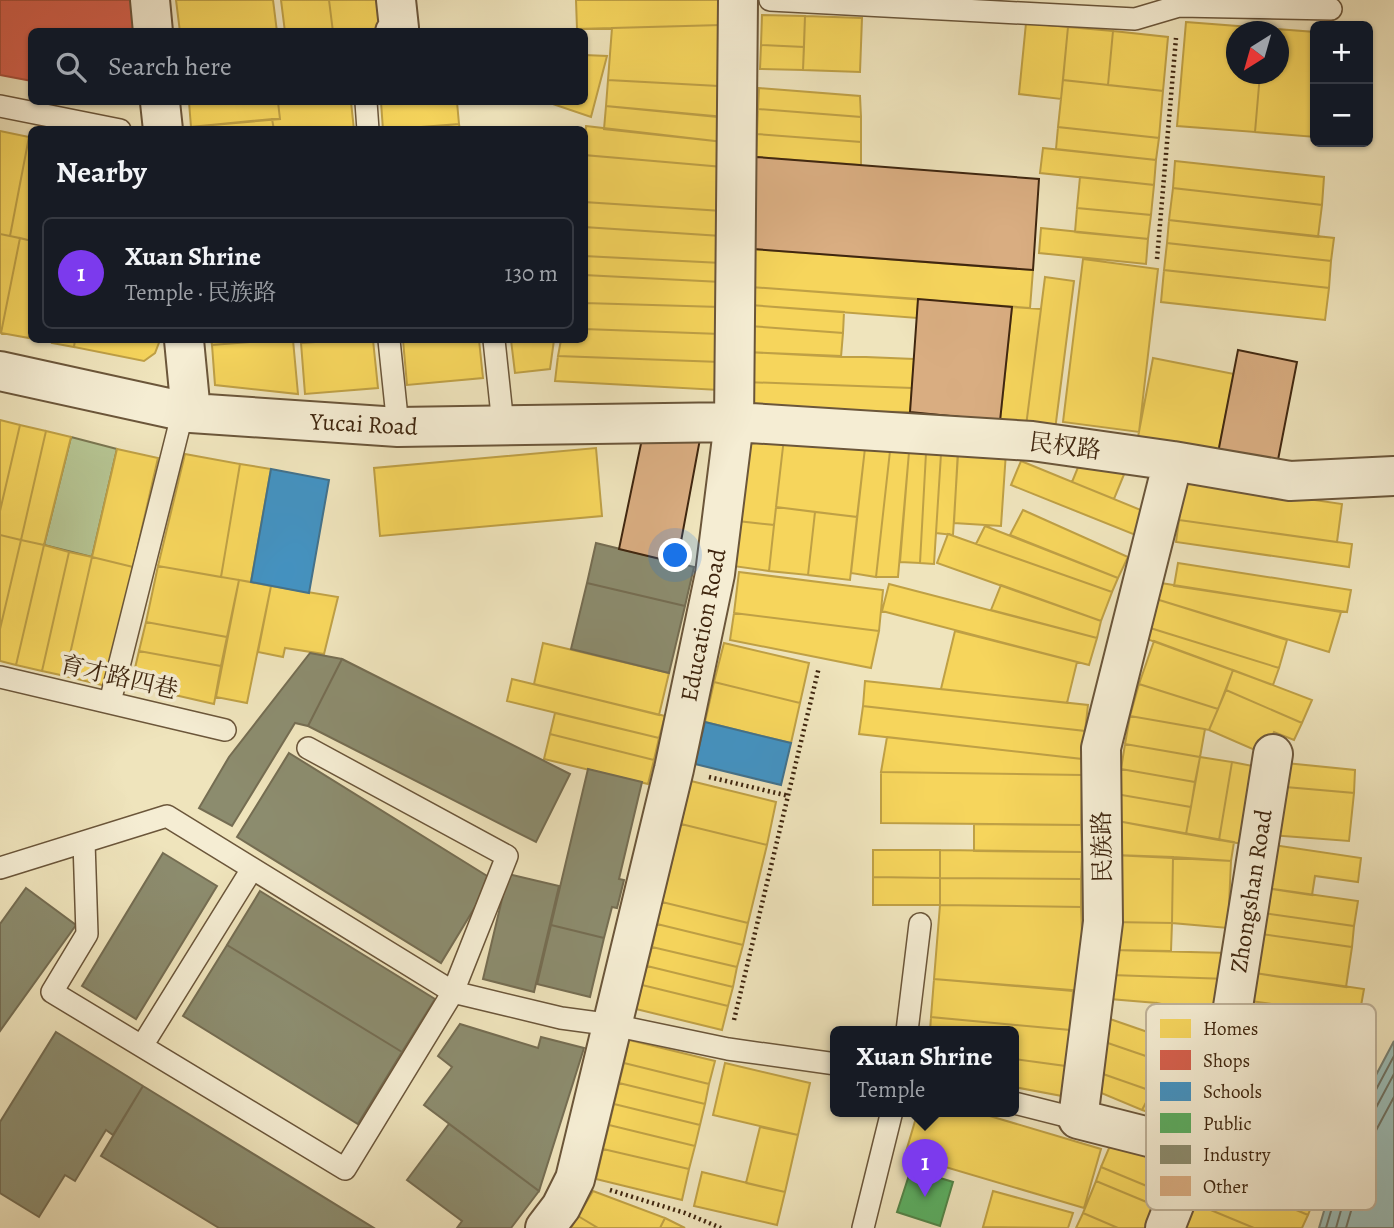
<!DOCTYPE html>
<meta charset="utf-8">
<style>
:root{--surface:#171b24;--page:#242831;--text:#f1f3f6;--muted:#9ea1a6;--line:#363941;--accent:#7c3aed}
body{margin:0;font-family:Alegreya,"Noto Serif SC",serif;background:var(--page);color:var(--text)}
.controls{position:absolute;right:21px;top:21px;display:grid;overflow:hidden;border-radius:10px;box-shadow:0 2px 5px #0004}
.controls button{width:63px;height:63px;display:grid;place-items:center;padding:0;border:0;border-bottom:2px solid var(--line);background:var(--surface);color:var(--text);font:35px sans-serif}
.compass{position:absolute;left:1226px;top:21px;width:63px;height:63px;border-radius:50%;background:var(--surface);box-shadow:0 2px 5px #0004;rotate:217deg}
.you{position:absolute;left:676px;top:556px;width:24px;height:24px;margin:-18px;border:5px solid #fff;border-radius:50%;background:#1a73e8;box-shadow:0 0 0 10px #1a73e833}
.badge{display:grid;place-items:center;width:46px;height:46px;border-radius:50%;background:var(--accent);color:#fff;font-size:23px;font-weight:700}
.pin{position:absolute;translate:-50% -58px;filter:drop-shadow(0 2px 4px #0008)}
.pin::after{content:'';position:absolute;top:37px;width:24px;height:21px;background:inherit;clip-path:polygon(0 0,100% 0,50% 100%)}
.popup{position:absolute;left:830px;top:1026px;width:189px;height:91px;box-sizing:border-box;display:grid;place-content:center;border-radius:10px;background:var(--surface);filter:drop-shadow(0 2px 5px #0005);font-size:23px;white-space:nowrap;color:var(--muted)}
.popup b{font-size:26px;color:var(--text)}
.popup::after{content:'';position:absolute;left:50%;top:100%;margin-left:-14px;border:14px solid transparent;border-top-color:var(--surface)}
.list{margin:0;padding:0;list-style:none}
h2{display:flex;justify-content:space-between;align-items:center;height:91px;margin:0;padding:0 28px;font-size:30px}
h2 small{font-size:23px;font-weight:400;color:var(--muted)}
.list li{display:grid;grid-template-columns:46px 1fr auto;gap:21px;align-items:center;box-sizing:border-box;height:112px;margin:0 14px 14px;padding:0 14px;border:2px solid var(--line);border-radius:10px}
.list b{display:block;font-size:26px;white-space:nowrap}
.list p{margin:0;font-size:23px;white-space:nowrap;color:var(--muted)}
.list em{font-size:23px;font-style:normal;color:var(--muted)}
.icon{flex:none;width:38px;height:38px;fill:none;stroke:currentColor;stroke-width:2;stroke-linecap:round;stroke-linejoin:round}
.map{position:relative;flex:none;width:1394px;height:1228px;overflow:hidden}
.search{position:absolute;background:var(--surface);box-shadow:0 2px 5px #0004;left:28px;top:28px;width:560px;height:77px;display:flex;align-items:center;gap:18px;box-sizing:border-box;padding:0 24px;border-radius:10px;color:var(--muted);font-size:26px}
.panel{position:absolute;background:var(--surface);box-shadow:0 2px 5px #0004;left:28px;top:126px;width:560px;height:217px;border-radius:10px}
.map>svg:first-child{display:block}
.green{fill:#b6c593;stroke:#7a7651;stroke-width:2}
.water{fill:#9cbdb7;stroke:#778174;stroke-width:2}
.homes{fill:#f6d55c;stroke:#bfa045;stroke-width:2}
.shops{fill:#d6604d;stroke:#a94f3a;stroke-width:2}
.schools{fill:#4393c3;stroke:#42728d;stroke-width:2}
.public{fill:#5aae61;stroke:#528548;stroke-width:2}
.industry{fill:#8c8c6e;stroke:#756d52;stroke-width:2}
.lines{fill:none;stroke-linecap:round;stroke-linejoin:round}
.shore{stroke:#6e7263;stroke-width:2}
.building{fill:#d9ad81;stroke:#3f260f;stroke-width:2}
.lane-casing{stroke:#6b563a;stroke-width:24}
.street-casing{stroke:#6b563a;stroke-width:42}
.path{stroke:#3f260f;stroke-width:4.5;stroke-dasharray:2 3.5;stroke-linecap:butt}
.lane{stroke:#f5edd3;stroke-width:21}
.street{stroke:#f5edd3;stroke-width:38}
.labels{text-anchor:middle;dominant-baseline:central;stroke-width:7;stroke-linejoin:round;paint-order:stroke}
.street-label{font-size:24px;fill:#3f260f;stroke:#f5edd3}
.key{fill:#f5edd3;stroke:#beb198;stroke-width:2}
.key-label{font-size:19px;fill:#3f260f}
</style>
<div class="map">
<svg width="1394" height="1228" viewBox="0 0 1394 1228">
<rect width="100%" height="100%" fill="#efe4bc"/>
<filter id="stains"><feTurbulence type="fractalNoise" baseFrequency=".00286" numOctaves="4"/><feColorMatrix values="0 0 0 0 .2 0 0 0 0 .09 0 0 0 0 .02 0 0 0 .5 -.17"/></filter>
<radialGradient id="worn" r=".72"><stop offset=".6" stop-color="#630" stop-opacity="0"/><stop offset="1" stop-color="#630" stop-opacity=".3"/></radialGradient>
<path class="green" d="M 71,437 L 117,449 L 92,557 L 44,545 Z"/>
<path class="water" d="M 1394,1041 L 1394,1228 L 1319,1228 L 1349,1126 Z"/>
<path class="homes" d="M 176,0 L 273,0 L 277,32 L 180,32 Z
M 281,0 L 329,0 L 333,32 L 285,32 Z
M 329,0 L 384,0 L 388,31 L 333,32 Z
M 576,0 L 720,0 L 721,25 L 577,29 Z
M 762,15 L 805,16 L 804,47 L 761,45 Z
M 805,16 L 862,18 L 860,72 L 803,70 Z
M 1186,22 L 1263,28 L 1263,32 L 1236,32 L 1236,74 L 1260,74 L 1255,132 L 1177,126 Z
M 1026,23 L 1068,27 L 1061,99 L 1019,94 Z
M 721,25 L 718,86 L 608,80 L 612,28 Z
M 1068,27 L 1113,31 L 1108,85 L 1063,80 Z
M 1263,28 L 1315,32 L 1315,137 L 1255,132 L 1260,74 L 1278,74 L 1278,32 L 1263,32 Z
M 1113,31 L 1168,37 L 1163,91 L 1108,85 Z
M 761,45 L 804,47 L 803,70 L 760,69 Z
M 584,55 L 607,56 L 591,117 L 547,102 L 584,102 Z
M 608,80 L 718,86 L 717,117 L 606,106 Z
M 1063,80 L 1163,91 L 1159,138 L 1058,127 Z
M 759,88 L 860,96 L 861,117 L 758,109 Z
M 189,102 L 278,102 L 280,119 L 191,127 Z
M 278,102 L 351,102 L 354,130 L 274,130 L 272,119 L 280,119 Z
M 381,102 L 457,102 L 459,124 L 383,130 Z
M 606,106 L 724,117 L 723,142 L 604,129 Z
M 758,109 L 861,117 L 861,142 L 757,134 Z
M 272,119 L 274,130 L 191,130 L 191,127 Z
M 459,124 L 460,130 L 395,130 Z
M 586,126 L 723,142 L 723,167 L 584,155 Z
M 1058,127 L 1159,138 L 1156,160 L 1056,149 Z
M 0,131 L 29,137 L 10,236 L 0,234 Z
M 757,134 L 861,142 L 861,165 L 756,157 Z
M 29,137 L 32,137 L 32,241 L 10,236 Z
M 1043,148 L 1156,160 L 1154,185 L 1040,173 Z
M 584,155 L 723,167 L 722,211 L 584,202 Z
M 1175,161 L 1324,177 L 1322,205 L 1173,188 Z
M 1080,177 L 1154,185 L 1151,215 L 1077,208 Z
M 1173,188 L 1322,205 L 1318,237 L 1169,220 Z
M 584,202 L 722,211 L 721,236 L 584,227 Z
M 1077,208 L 1151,215 L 1148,239 L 1075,232 Z
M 1169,220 L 1334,238 L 1331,261 L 1167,243 Z
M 584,227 L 721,236 L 721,263 L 584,256 Z
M 1041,228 L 1148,239 L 1146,264 L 1039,253 Z
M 0,234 L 20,238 L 1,333 L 0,332 Z
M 20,238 L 32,241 L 32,326 L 29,338 L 1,333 Z
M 1167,243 L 1331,261 L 1329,288 L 1164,270 Z
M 753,249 L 1033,270 L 1030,308 L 751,287 Z
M 584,256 L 721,263 L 721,282 L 584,275 Z
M 1083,259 L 1158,269 L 1139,432 L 1063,422 Z
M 1164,270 L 1329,288 L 1325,320 L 1161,302 Z
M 584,275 L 721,282 L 720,307 L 584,303 Z
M 1045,277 L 1074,281 L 1055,430 L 1026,426 Z
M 751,287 L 918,299 L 917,318 L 750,305 Z
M 584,303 L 720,307 L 720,334 L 584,329 Z
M 750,305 L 844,312 L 843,333 L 749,326 Z
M 1012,307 L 1041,309 L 1026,426 L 1000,421 Z
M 749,326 L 843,333 L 841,357 L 747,352 Z
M 584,329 L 720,334 L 720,362 L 558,356 L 561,340 L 584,340 Z
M 53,340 L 75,340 L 74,347 L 52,343 Z
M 75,340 L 160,340 L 155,353 L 144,361 L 74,347 Z
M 211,340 L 277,340 L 212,345 Z
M 277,340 L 293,340 L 298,394 L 215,385 L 212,345 Z
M 345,340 L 373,340 L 378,388 L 305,394 L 301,343 Z
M 403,340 L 479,340 L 483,378 L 407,385 Z
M 511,340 L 554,340 L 550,369 L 515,373 Z
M 747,352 L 914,359 L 912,388 L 745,382 Z
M 558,356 L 720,362 L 719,390 L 555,381 Z
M 1153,358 L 1234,374 L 1218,453 L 1138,437 Z
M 745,382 L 912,388 L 910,412 L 743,410 Z
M 0,420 L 20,425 L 0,511 Z
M 20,425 L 46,431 L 21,540 L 0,535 L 0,511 Z
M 46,431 L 71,437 L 44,545 L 21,540 Z
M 747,434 L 784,438 L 774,525 L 738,521 Z
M 784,438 L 865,448 L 857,517 L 776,507 Z
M 596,448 L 602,516 L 380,536 L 374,468 Z
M 865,448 L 890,451 L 876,577 L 851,573 Z
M 117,449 L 158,458 L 133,567 L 92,557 Z
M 958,449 L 1006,452 L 1001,526 L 954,523 Z
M 890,451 L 909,452 L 898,577 L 876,577 Z
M 909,452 L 926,453 L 920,563 L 900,562 Z
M 926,453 L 941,454 L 934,564 L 920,563 Z
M 185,454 L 240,464 L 221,577 L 158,566 Z
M 941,454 L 958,455 L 953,535 L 936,533 Z
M 1083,455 L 1125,472 L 1114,499 L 1072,482 Z
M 1021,461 L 1148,513 L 1138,536 L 1011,485 Z
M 240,464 L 271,469 L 251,582 L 221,577 Z
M 1185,481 L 1342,504 L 1337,542 L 1179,520 Z
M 776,507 L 815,512 L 808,575 L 769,571 Z
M 1023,510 L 1128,557 L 1118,578 L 1010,535 Z
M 815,512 L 857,517 L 850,580 L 808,575 Z
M 1179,520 L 1352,544 L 1349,567 L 1176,542 Z
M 738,521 L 774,525 L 769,571 L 733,566 Z
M 985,526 L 1118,578 L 1112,592 L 976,544 Z
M 948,534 L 1112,592 L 1101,621 L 937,563 Z
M 0,535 L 21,540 L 0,629 Z
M 21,540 L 44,545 L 16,665 L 0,661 L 0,629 Z
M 44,545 L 69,552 L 42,671 L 16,665 Z
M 69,552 L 92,557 L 65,676 L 42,671 Z
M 92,557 L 133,567 L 106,686 L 65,676 Z
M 1178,563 L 1351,590 L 1347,612 L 1174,586 Z
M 158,566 L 239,580 L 227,637 L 146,622 Z
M 739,572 L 883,590 L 879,631 L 734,613 Z
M 239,580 L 271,586 L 247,703 L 216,697 Z
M 1161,583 L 1341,612 L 1329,652 L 1156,599 Z
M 889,584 L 1097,638 L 1089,665 L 882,611 Z
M 1001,585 L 1101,621 L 1097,638 L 991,610 Z
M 271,586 L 338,597 L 324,654 L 285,648 L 283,657 L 258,652 Z
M 1156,599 L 1287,640 L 1279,668 L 1147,627 Z
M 734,613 L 879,631 L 871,668 L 730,640 Z
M 146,622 L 227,637 L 221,666 L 139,651 Z
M 1147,627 L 1279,668 L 1273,685 L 1144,638 Z
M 955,631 L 1077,662 L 1067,703 L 941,689 Z
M 1154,641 L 1233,670 L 1218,709 L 1139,684 Z
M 543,643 L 669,673 L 659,715 L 534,684 Z
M 724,643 L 809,663 L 800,703 L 714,682 Z
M 139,651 L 221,666 L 214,704 L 131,685 Z
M 1233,670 L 1312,700 L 1302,723 L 1226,690 Z
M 512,679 L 665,716 L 659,738 L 507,701 Z
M 865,681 L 1088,705 L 1085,731 L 863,706 Z
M 714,682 L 800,703 L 791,743 L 705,722 Z
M 1139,684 L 1218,709 L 1209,730 L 1130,716 Z
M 1226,690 L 1302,723 L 1294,740 L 1274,732 L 1264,754 L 1209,730 Z
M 863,706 L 1085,731 L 1082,759 L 859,734 Z
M 555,713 L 659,738 L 654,760 L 550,734 Z
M 1130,716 L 1205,729 L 1200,757 L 1125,744 Z
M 550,734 L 654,760 L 648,784 L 544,759 Z
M 887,737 L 1082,759 L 1082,775 L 881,772 Z
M 1125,744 L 1200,757 L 1195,782 L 1121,769 Z
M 1200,757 L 1232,762 L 1219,840 L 1186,834 Z
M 1232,762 L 1263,768 L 1249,845 L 1219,840 Z
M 1276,762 L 1355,770 L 1354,793 L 1274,786 Z
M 1121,769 L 1195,782 L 1191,807 L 1116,794 Z
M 881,772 L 1082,775 L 1081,825 L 881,823 Z
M 691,781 L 776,802 L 767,845 L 681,824 Z
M 1274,786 L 1354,793 L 1349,841 L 1270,835 Z
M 1116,794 L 1191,807 L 1186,834 L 1112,820 Z
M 1112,820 L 1234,842 L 1231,861 L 1114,855 Z
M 681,824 L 767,845 L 748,923 L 662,902 Z
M 974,824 L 1081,825 L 1082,852 L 974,851 Z
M 1266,844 L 1361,858 L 1358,882 L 1315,876 L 1312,895 L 1259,887 Z
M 873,850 L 940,850 L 940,878 L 873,877 Z
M 940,850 L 1082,852 L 1081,879 L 940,878 Z
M 1114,855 L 1173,857 L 1172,923 L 1112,922 Z
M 1173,857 L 1231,861 L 1228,928 L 1172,923 Z
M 873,877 L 940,878 L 940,905 L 873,905 Z
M 940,878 L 1081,879 L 1081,907 L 940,905 Z
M 1259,887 L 1358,901 L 1354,926 L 1256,912 Z
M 662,902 L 748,923 L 743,945 L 657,924 Z
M 940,905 L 1081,907 L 1084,991 L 934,979 Z
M 1256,912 L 1354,926 L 1352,947 L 1254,933 Z
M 1112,922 L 1172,923 L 1171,951 L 1111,950 Z
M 657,924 L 743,945 L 737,967 L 652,947 Z
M 1254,933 L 1352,947 L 1346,987 L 1248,972 Z
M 652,947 L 737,967 L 733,987 L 647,966 Z
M 1111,950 L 1229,953 L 1228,979 L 1111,975 Z
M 647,966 L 733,987 L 728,1006 L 642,985 Z
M 1248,972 L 1364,989 L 1359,1017 L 1244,1000 Z
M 1111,975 L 1228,979 L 1223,1018 L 1157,1003 L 1110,999 Z
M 934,979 L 1073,991 L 1070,1030 L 931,1017 Z
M 642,985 L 728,1006 L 722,1030 L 636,1009 Z
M 1244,1000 L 1349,1015 L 1341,1063 L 1239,1046 Z
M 1157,1003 L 1223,1018 L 1214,1055 L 1148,1032 Z
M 931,1017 L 1070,1030 L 1066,1066 L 1014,1059 L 1014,1031 L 930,1031 Z
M 1110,1019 L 1214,1055 L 1207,1077 L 1102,1041 Z
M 629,1040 L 715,1061 L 709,1084 L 624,1063 Z
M 1102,1041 L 1207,1077 L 1196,1107 L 1092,1070 Z
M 1239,1046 L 1323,1060 L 1318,1091 L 1236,1066 Z
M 1014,1059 L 1066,1066 L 1062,1096 L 1014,1087 Z
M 624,1063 L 709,1084 L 705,1104 L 619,1083 Z
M 725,1063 L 810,1083 L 798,1135 L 713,1115 Z
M 1236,1066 L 1340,1098 L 1333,1119 L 1229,1088 Z
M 1100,1073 L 1152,1091 L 1142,1110 L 1094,1090 Z
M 619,1083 L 705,1104 L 700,1125 L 614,1104 Z
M 1229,1088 L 1333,1119 L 1325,1144 L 1223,1108 Z
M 1152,1091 L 1196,1107 L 1188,1126 L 1142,1110 Z
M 614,1104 L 700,1125 L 695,1146 L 609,1125 Z
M 1223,1108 L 1334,1148 L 1319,1187 L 1213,1143 Z
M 918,1111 L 973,1111 L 1101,1149 L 1084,1208 L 905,1155 Z
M 609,1125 L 695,1146 L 689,1169 L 603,1149 Z
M 760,1127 L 798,1135 L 785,1192 L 746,1183 Z
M 1112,1141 L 1177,1167 L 1166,1194 L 1101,1167 Z
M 1213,1143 L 1319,1187 L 1308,1215 L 1202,1170 Z
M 603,1149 L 689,1169 L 682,1200 L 596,1179 Z
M 1101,1167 L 1166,1194 L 1161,1208 L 1096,1181 Z
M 1202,1170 L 1308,1215 L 1302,1228 L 1254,1228 L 1189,1201 Z
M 702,1172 L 785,1192 L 777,1225 L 694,1206 Z
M 1096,1181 L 1161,1208 L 1153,1228 L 1118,1228 L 1083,1213 Z
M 593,1191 L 665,1218 L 660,1228 L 598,1228 L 578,1216 Z
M 993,1191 L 1073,1213 L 1068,1228 L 983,1227 Z
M 1189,1201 L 1254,1228 L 1186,1228 Z
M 1083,1213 L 1118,1228 L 1076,1228 Z
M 578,1216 L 598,1228 L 571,1228 Z
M 665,1218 L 685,1228 L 660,1228 Z"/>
<path class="shops" d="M 0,0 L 135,0 L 139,32 L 32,32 L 32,81 L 0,75 Z"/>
<path class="schools" d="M 271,469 L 329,480 L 309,593 L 251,582 Z
M 705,722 L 791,743 L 781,785 L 695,764 Z"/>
<path class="public" d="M 911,1169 L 953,1182 L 940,1226 L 897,1212 Z"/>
<path class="industry" d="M 596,543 L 694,567 L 685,606 L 587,583 Z
M 587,583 L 685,606 L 669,673 L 571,649 Z
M 310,653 L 342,659 L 308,726 L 295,723 L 232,826 L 199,808 L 229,757 Z
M 342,659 L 570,774 L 536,842 L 308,726 Z
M 289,753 L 492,879 L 441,963 L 237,837 Z
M 588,769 L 642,782 L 619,879 L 624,880 L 617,908 L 612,907 L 604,938 L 551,925 Z
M 163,853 L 217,886 L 136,1019 L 82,986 Z
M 508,874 L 559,886 L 534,992 L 483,979 Z
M 26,888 L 76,925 L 0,1031 L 0,924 Z
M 260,891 L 435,999 L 402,1052 L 227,945 Z
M 551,925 L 604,938 L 590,997 L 537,984 Z
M 227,945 L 402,1052 L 358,1124 L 183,1016 Z
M 460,1024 L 538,1048 L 541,1037 L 584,1048 L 539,1191 L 424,1105 L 452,1067 L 438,1056 Z
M 56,1032 L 143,1086 L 113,1135 L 106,1130 L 75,1181 L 65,1175 L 39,1217 L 0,1193 L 0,1122 Z
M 143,1086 L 374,1228 L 219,1228 L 101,1156 Z
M 449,1124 L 539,1191 L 511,1228 L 457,1228 L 462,1221 L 407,1180 Z"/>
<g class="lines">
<path class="shore" d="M 1326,1228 L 1355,1129 L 1394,1056
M 1336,1228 L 1363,1132 L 1394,1074
M 1346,1228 L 1373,1136 L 1394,1097"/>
</g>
<path class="building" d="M 756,157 L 1039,179 L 1033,270 L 753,249 Z
M 918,299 L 1012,307 L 1000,421 L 910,412 Z
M 1238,350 L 1297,362 L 1277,465 L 1218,453 Z
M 642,439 L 700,439 L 677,563 L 619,549 Z"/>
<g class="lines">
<defs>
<path id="lane" d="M 770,0 L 1135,19 L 1179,6 L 1331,9
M 366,102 L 368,130
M 0,106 L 120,130
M 389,340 L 398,427
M 494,340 L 503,425
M 0,677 L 225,730
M 110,702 L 183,411
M 84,842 L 87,934 L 52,992 L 345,1169 L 453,992 L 507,856 L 308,748
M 0,868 L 167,816 L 453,992 L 561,1018 L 613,1025 L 728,1049 L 836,1064
M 907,1031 L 920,924
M 142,1046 L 252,869
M 1014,1103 L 1078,1119
M 863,1228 L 892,1111"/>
<path id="street" d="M 150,0 L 153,32
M 395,32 L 399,28 L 396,0
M 160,102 L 163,130
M 184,340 L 191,413
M 0,371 L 191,413 L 398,427 L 734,422 L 1032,441 L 1173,461 L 1290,481 L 1394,476
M 1173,461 L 1101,748 L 1103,922 L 1078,1119 L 1196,1149
M 545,1228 L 561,1207 L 575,1179 L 674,769 L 715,574 L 734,422 L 738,0
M 1165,1228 L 1196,1149 L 1226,1051 L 1273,754"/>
</defs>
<use href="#lane" class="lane-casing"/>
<use href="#street" class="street-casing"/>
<path class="path" d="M 1157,259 L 1176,38
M 709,777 L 789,796
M 734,1020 L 819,667
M 610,1190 L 685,1213 L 721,1228"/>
<use href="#lane" class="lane"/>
<use href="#street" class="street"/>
</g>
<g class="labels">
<g class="street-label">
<text transform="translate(364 424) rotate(3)">Yucai Road</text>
<text transform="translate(1065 446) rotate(7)">民权路</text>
<text transform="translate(703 625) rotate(-79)">Education Road</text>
<text transform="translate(119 677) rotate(13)">育才路四巷</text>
<text transform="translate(1102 847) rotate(-91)">民族路</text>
<text transform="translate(1251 891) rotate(-81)">Zhongshan Road</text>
</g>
</g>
<rect x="1146" y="1004" width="230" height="206" rx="10" class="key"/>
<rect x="1160" y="1019" width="31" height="19" fill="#f6d55c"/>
<rect x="1160" y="1050" width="31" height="20" fill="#d6604d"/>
<rect x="1160" y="1082" width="31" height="19" fill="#4393c3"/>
<rect x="1160" y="1113" width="31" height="20" fill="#5aae61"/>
<rect x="1160" y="1145" width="31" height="19" fill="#8c8c6e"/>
<rect x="1160" y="1176" width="31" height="20" fill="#d9ad81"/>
<g class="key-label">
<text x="1203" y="1035">Homes</text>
<text x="1203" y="1067">Shops</text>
<text x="1203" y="1098">Schools</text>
<text x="1203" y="1130">Public</text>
<text x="1203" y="1161">Industry</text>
<text x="1203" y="1193">Other</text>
</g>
<rect width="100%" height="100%" filter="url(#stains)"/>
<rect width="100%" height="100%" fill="url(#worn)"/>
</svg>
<div class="controls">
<button>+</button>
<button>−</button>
</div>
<svg class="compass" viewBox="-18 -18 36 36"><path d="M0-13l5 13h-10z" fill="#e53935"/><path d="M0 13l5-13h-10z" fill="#9ea1a6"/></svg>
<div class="you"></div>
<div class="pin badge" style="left:925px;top:1197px">1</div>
<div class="popup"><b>Xuan Shrine</b>Temple</div>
<div class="search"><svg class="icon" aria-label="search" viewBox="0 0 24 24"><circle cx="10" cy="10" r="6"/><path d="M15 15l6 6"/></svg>Search here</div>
<section class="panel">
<h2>Nearby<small></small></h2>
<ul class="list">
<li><span class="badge">1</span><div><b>Xuan Shrine</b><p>Temple · 民族路</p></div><em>130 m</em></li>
</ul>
</section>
</div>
